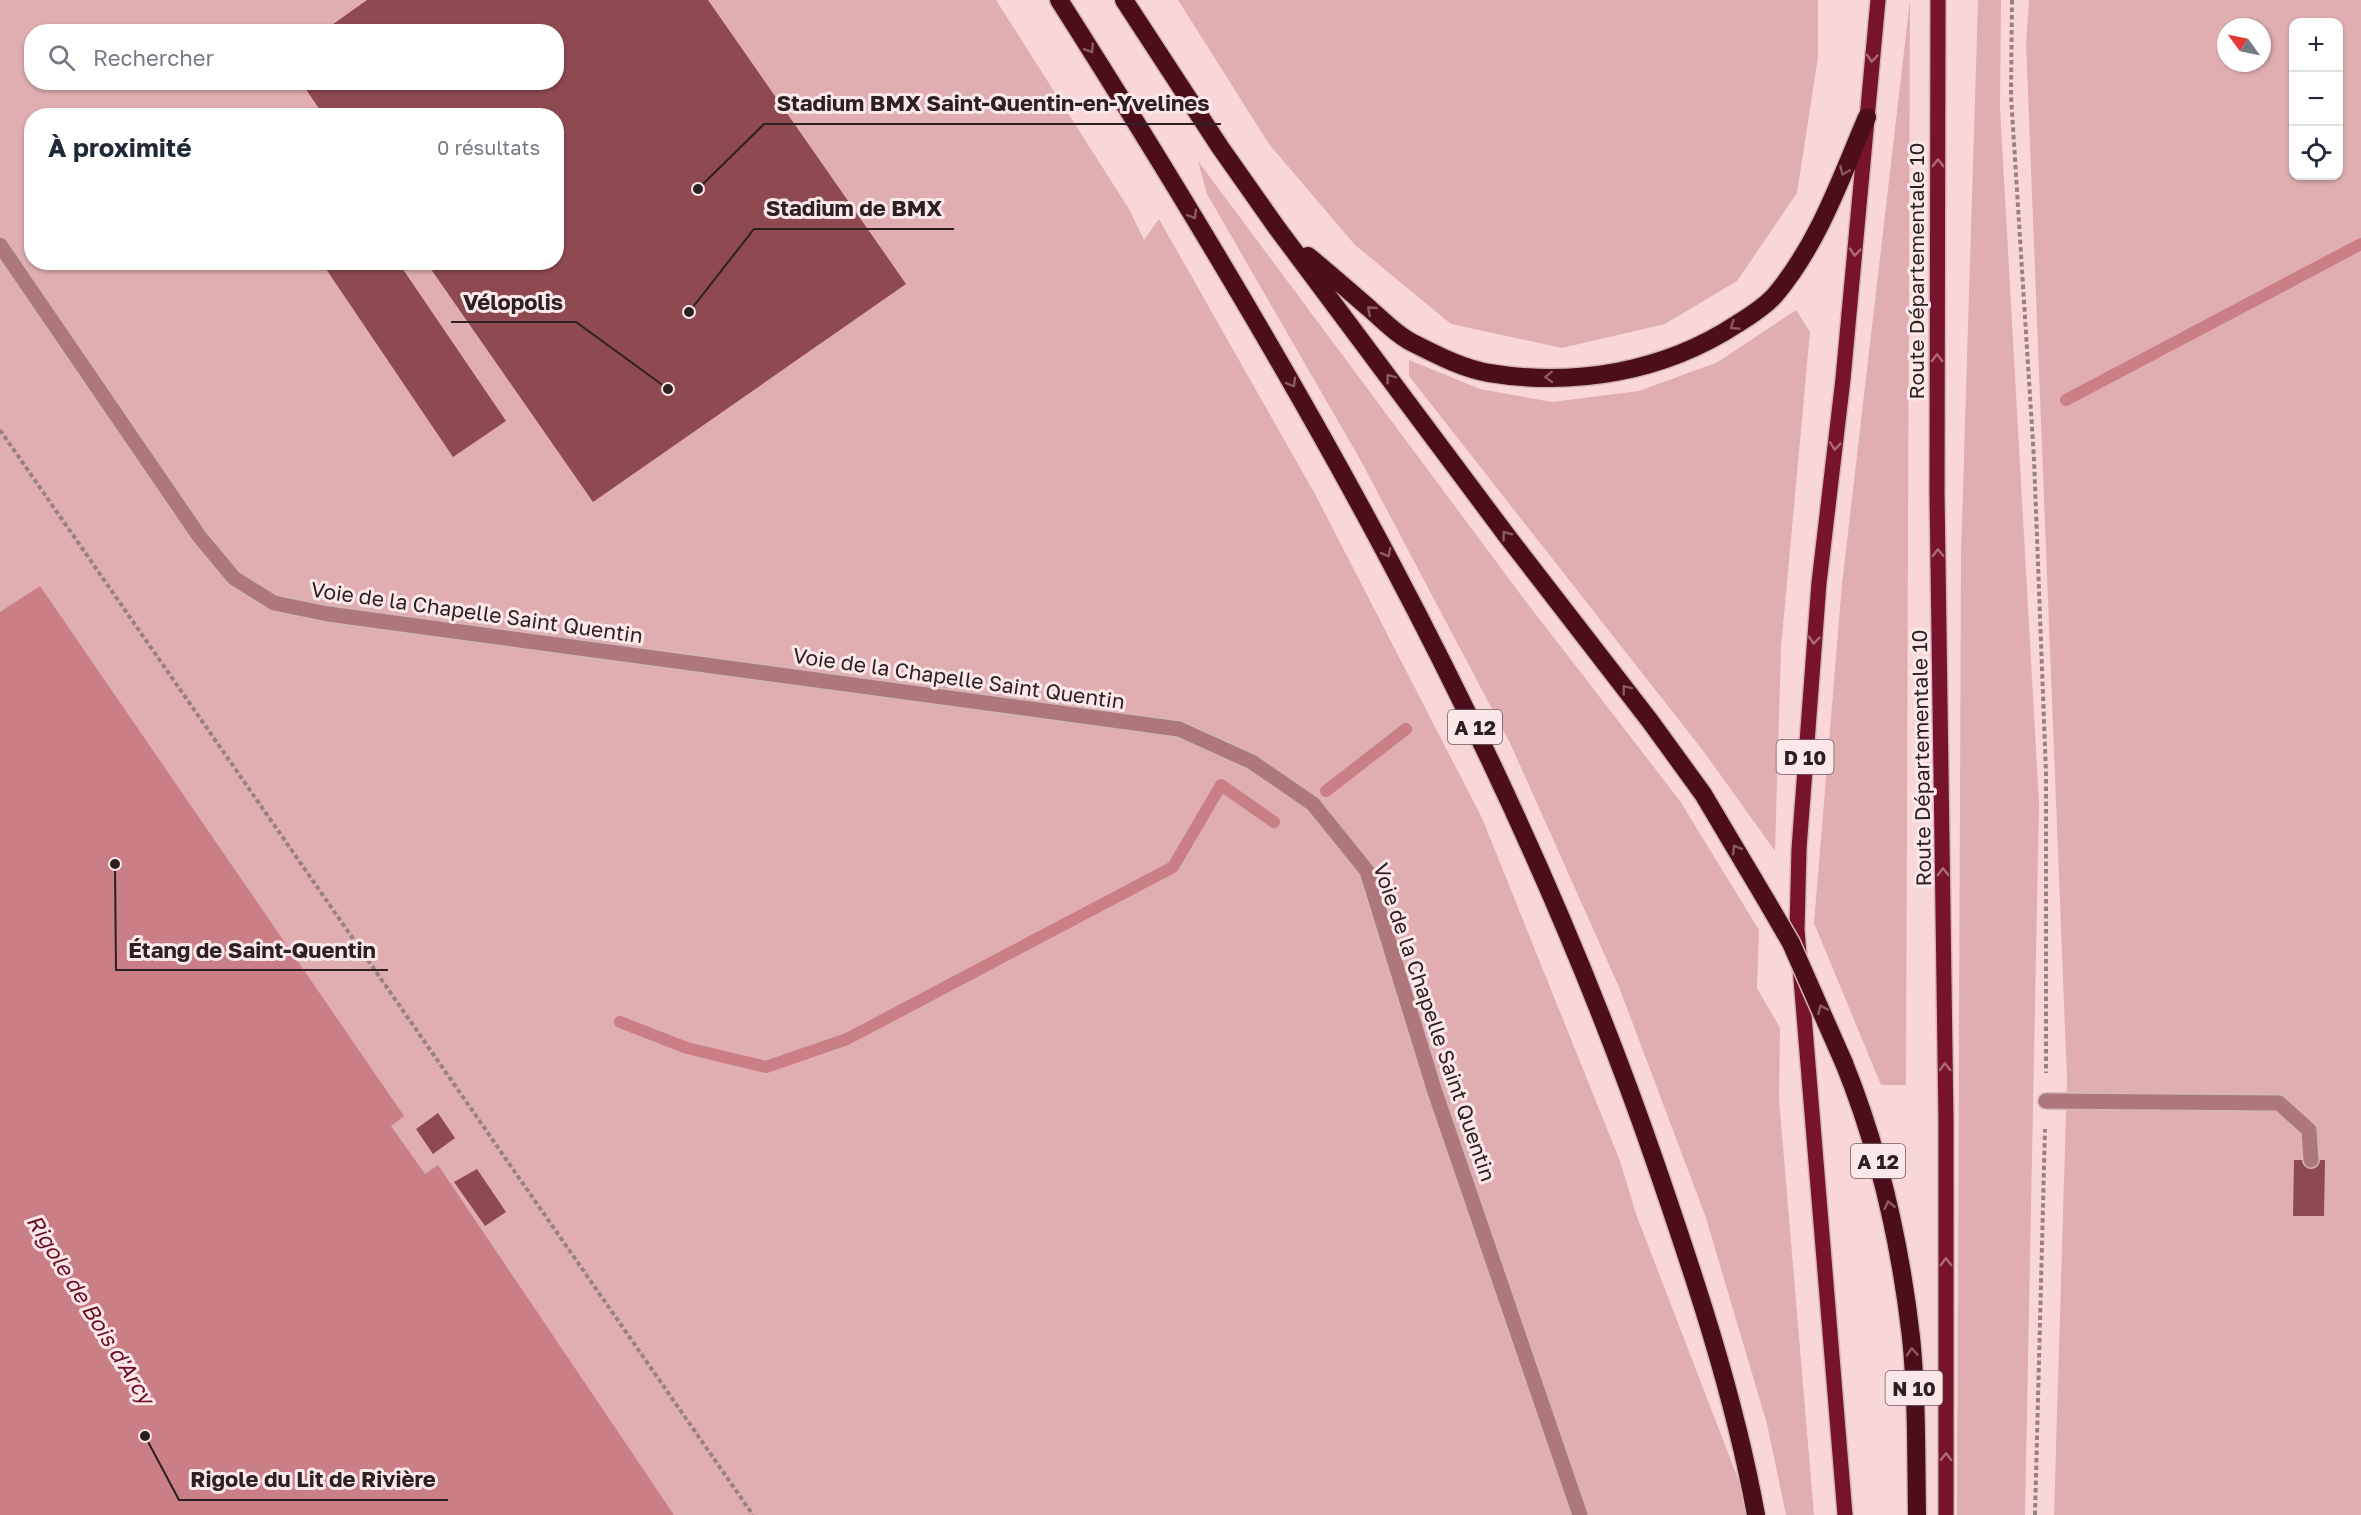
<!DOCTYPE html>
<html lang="fr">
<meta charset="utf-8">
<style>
:root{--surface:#fff;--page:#f2f2f3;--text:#1f2937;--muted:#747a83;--line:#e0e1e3}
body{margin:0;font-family:"Golos Text",sans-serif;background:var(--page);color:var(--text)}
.controls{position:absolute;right:18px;top:18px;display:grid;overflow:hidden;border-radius:12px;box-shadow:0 2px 4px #0004}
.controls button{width:54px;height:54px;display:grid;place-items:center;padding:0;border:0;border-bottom:2px solid var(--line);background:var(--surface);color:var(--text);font:30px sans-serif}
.compass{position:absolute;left:2217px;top:18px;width:54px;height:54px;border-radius:50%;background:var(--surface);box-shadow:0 2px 4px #0004;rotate:303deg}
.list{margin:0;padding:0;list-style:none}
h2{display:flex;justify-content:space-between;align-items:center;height:78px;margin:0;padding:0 24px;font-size:26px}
h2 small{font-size:20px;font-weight:400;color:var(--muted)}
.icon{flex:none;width:33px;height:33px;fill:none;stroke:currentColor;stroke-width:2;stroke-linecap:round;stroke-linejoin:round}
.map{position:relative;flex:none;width:2361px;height:1515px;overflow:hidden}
.search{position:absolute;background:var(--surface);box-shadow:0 2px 4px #0004;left:24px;top:24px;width:540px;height:66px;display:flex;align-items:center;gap:15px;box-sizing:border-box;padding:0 21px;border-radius:24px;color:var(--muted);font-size:22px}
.panel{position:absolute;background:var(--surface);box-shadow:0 2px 4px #0004;left:24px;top:108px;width:540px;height:162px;border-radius:24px}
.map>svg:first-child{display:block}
.green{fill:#e0aeb1;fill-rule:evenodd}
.water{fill:#ca7e85}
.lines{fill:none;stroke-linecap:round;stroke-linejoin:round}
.stream{stroke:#ca7e85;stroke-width:12}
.building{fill:#8f4951}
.minor-casing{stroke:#d4b6b8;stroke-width:18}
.major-casing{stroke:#d4b6b8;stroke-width:18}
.highway-casing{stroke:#d4b6b8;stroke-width:21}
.path{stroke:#998183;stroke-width:4;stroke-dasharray:4.5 3;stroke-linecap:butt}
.minor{stroke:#ae777b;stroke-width:15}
.major{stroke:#77142b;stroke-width:15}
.highway{stroke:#4d0e1b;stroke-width:18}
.highway-bridge-casing{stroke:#d4b6b8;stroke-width:21;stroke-linecap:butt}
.highway-bridge{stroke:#4d0e1b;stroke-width:18}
.oneway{stroke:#8b5a63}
.oneway2{stroke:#ad6977}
.labels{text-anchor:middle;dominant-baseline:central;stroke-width:6;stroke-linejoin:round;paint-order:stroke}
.shield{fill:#fde8e9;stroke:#6b5c5d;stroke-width:1.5}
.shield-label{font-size:20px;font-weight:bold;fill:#2c2021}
.street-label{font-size:21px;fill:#2c2021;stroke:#fde8e9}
.water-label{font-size:22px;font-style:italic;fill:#6b0e25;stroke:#fde8e9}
.leader{fill:none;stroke:#2c2021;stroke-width:2}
.callout-dot{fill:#2c2021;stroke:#fde8e9;stroke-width:2}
.callout-label{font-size:22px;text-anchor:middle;font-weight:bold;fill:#2c2021;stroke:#fde8e9;stroke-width:6;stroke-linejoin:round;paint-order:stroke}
</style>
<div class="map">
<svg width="2361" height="1515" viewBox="0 0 2361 1515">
<rect width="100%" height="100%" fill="#f9d7d9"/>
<path class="green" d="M 0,0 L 996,0 L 1129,209 L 1144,240 L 1159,219 L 1315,494 L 1482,818 L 1620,1161 L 1636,1214 L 1752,1515 L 0,1515 ZM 32,32 L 556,32 L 556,82 L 32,82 ZM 32,116 L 556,116 L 556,262 L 32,262 Z
M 1178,0 L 1818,0 L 1818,57 L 1797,193 L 1737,281 L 1665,324 L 1562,348 L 1451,324 L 1355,245 L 1269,144 Z
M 1910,0 L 1906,1085 L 1881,1085 L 1814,923 L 1842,584 Z
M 1978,0 L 2001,0 L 2000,108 L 2039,803 L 2025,1515 L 1957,1515 L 1961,554 Z
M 2029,0 L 2361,0 L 2361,1515 L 2054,1515 L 2067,1080 L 2026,43 ZM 2294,22 L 2338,22 L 2338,176 L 2294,176 ZM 2226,27 L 2262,27 L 2262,63 L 2226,63 Z
M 1198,161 L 1524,599 L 1680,801 L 1759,930 L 1757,988 L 1780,1028 L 1779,1099 L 1814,1515 L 1786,1515 L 1767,1424 L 1706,1218 L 1619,987 L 1510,743 L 1361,461 L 1207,194 Z
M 1796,310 L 1810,332 L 1781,648 L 1775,851 L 1704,752 L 1409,376 L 1409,360 L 1480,389 L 1552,402 L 1639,391 L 1718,362 Z"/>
<path class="water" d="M 40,586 L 404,1116 L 391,1126 L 425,1174 L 438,1165 L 674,1515 L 0,1515 L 0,612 Z"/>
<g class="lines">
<path class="stream" d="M 2066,400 L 2361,244
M 1326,791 L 1406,729
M 620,1022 L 687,1048 L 766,1067 L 847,1039 L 1173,867 L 1221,785 L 1274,822"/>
</g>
<path class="building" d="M 367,0 L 708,0 L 906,284 L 593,502 L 426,262 L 556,262 L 556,116 L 324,116 L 301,82 L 556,82 L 556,32 L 322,32 Z
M 336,262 L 398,262 L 506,421 L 453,457 L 326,269 Z
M 438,1113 L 455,1138 L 433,1154 L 416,1129 Z
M 2294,1160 L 2325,1160 L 2324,1216 L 2293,1216 Z
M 477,1169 L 506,1212 L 485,1226 L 454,1182 Z"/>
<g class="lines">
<defs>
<path id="minor" d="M 0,245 L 199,536 L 234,578 L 274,603 L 328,614 L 1179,729 L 1252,762 L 1313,804 L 1367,871 L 1434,1089 L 1580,1515
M 2046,1101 L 2279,1103 L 2309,1130 L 2311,1160"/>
<path id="major" d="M 1938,0 L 1937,493 L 1946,1122 L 1946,1515
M 1845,1515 L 1797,930 L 1799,849 L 1819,583 L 1843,379 L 1878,0"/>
<path id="highway" d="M 1059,0 C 1293,368 1511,745 1654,1159 C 1694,1275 1734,1394 1756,1515
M 1124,0 L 1220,147 L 1277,228 L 1507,536 L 1650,721 L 1703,794 L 1766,900
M 1308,256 C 1329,273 1349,291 1370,309 C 1385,322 1399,337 1417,345 C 1439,356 1464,369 1489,373 C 1574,387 1664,372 1737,324 C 1750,316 1766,306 1776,294 C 1819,242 1841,178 1867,117
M 1844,1063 C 1880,1152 1900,1242 1911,1337 C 1917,1396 1916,1456 1917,1515"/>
</defs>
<use href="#minor" class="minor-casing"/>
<use href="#major" class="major-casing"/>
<use href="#highway" class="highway-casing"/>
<path class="path" d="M 2012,0 L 2011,96 L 2034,459 L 2046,773 L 2046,1073
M 0,430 L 753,1515
M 2035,1515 L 2045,1129"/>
<use href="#minor" class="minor"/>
<use href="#major" class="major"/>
<use href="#highway" class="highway"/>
<defs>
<path id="highway-bridge" d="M 1766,900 L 1791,943 L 1844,1063"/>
</defs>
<use href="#highway-bridge" class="highway-bridge-casing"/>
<use href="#highway-bridge" class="highway-bridge"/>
</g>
<defs><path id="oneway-chevron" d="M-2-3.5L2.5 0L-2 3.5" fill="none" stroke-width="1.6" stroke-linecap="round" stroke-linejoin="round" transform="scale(1.5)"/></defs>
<g class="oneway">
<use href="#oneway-chevron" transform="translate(1090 49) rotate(58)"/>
<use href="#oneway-chevron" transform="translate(1844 171) rotate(113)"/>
<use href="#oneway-chevron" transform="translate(1193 215) rotate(59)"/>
<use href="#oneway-chevron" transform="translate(1371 310) rotate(-139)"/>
<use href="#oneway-chevron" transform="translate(1734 326) rotate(147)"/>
<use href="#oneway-chevron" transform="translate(1549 377) rotate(178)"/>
<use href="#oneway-chevron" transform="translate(1390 378) rotate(-126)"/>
<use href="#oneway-chevron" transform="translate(1292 383) rotate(60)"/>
<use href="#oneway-chevron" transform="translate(1506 535) rotate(-127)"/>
<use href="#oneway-chevron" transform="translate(1387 553) rotate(62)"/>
<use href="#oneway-chevron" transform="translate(1626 689) rotate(-128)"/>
<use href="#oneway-chevron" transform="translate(1736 849) rotate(-121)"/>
<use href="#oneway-chevron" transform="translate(1822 1009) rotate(-114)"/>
<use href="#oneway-chevron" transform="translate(1889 1205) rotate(-102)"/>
<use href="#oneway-chevron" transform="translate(1912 1352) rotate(-93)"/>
</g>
<g class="oneway2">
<use href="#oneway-chevron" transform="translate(1872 58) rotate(95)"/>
<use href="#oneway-chevron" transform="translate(1938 163) rotate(-90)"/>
<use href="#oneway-chevron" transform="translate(1855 252) rotate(95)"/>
<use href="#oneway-chevron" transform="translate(1937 358) rotate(-90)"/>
<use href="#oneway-chevron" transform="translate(1835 446) rotate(97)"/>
<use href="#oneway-chevron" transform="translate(1938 553) rotate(-91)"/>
<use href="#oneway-chevron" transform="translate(1814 640) rotate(95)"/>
<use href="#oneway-chevron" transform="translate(1943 872) rotate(-91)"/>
<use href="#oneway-chevron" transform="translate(1945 1067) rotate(-91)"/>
<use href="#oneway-chevron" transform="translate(1946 1262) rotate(-90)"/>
<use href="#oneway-chevron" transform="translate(1946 1457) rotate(-89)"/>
</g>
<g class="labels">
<g class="shield">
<rect x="1448" y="710" width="54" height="34" rx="4.5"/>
<rect x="1776.5" y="740" width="57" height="34" rx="4.5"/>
<rect x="1851" y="1144" width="54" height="34" rx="4.5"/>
<rect x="1885.5" y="1371" width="57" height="34" rx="4.5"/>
</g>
<g class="shield-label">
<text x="1475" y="727">A 12</text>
<text x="1805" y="757">D 10</text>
<text x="1878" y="1161">A 12</text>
<text x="1914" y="1388">N 10</text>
</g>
<g class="street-label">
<text transform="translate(1916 271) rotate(-90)">Route Départementale 10</text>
<text transform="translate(477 612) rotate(8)">Voie de la Chapelle Saint Quentin</text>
<text transform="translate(959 678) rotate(8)">Voie de la Chapelle Saint Quentin</text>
<text transform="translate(1921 758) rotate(-91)">Route Départementale 10</text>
<text transform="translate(1435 1022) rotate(71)">Voie de la Chapelle Saint Quentin</text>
</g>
<g class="water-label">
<text transform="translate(91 1309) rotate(58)">Rigole de Bois d'Arcy</text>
</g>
</g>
<path class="leader" d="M698 189L764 124H1221M689 312L754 229H954M668 389L576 322H451M115 864L116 970H388M145 1436L179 1500H448"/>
<g class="callout-dot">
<circle cx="698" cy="189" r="6"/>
<circle cx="689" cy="312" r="6"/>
<circle cx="668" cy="389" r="6"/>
<circle cx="115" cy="864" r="6"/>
<circle cx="145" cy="1436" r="6"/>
</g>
<g class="callout-label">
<text x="993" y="111">Stadium BMX Saint-Quentin-en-Yvelines</text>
<text x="854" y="216">Stadium de BMX</text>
<text x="513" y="310">Vélopolis</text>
<text x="252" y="958">Étang de Saint-Quentin</text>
<text x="313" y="1487">Rigole du Lit de Rivière</text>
</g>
</svg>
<div class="controls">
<button>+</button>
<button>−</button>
<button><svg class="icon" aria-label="locate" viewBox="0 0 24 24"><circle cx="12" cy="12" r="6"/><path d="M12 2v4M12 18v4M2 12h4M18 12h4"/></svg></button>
</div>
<svg class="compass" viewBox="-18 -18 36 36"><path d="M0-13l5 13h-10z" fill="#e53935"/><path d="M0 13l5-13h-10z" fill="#747a83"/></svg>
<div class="search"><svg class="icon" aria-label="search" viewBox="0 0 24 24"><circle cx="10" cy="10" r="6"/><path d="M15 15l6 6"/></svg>Rechercher</div>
<section class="panel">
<h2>À proximité<small>0 résultats</small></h2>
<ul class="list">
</ul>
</section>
</div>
